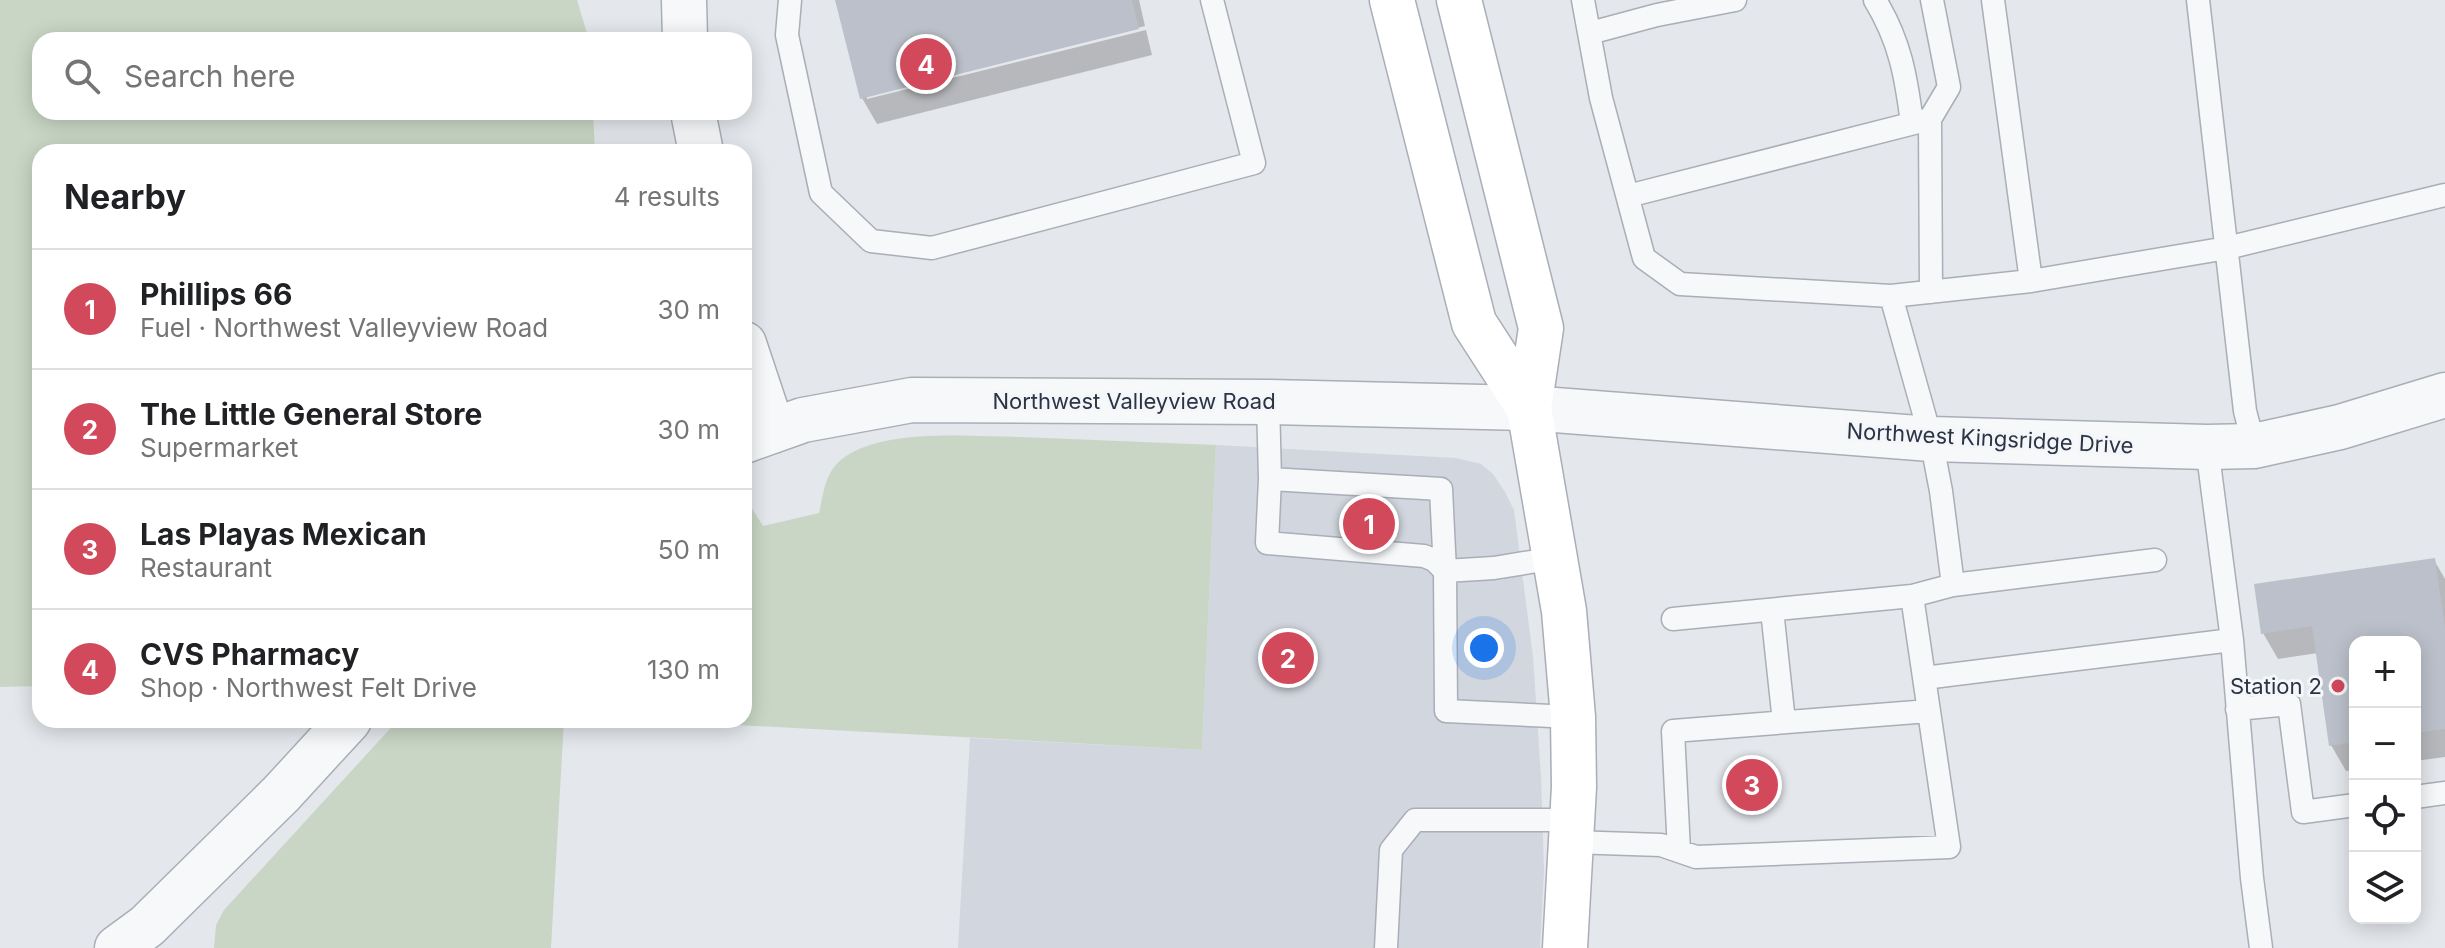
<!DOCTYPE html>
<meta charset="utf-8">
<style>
:root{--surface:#fff;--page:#f2f2f2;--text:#202124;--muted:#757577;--line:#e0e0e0;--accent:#d1495b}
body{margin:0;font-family:Inter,sans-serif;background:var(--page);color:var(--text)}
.controls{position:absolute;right:24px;bottom:24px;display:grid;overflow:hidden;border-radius:16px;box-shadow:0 4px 20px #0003}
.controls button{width:72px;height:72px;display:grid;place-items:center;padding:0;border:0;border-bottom:2px solid var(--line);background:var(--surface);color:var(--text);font:40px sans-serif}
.you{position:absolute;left:1484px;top:648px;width:28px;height:28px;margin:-20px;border:6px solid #fff;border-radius:50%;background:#1a73e8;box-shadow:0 0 0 12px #1a73e833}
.badge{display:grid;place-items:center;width:52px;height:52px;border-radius:50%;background:var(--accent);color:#fff;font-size:26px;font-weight:700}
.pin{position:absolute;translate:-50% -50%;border:4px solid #fff;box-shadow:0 2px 8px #0006}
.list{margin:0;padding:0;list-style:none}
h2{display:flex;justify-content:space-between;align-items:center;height:104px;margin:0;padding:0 32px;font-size:34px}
h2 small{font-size:26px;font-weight:400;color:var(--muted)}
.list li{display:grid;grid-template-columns:52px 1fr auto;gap:24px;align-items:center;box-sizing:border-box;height:120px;padding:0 32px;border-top:2px solid var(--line)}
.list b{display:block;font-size:30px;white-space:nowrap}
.list p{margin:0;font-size:26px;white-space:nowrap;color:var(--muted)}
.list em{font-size:26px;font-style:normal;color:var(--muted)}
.icon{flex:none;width:44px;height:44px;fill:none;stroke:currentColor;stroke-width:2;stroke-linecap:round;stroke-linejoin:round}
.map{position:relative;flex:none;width:2445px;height:948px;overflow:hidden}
.search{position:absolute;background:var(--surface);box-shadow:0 4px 20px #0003;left:32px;top:32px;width:720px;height:88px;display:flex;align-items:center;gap:20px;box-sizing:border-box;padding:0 28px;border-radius:24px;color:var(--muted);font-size:30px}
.panel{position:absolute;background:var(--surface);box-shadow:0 4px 20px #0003;left:32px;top:144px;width:720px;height:584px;border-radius:24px}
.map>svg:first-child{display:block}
.built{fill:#d2d6de}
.green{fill:#c9d6c5}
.shadow{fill:#0003}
.building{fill:#bbc0ca}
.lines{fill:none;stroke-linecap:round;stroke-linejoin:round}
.service-casing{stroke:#a9aeb7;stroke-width:25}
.minor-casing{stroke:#a9aeb7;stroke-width:47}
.secondary-casing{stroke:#a9aeb7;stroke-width:47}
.service{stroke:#f7f8fa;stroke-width:22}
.minor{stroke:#f7f8fa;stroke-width:44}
.secondary{stroke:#fff;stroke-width:44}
.poi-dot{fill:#d1495b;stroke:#f4f6f9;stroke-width:3}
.labels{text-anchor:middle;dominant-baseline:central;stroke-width:6;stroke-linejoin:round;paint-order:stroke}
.street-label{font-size:22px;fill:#2b3445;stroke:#f4f6f9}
.poi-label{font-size:22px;fill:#2b3445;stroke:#f4f6f9;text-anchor:end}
</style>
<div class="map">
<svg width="2445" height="948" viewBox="0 0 2445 948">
<rect width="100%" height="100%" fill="#e4e7ec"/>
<path class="built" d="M 1216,445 L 1456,458 L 1481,464 L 1493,474 L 1505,492 L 1514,510 L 1533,657 L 1541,776 L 1544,871 L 1540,948 L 958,948 L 970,738 L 1202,750 Z"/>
<path class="green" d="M 0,0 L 577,0 L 589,40 L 40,40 L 40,112 L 593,112 L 595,152 L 40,152 L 40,686 L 0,687 Z
M 1021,437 L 1216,445 L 1202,750 L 645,720 L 744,720 L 744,496 L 763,526 L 819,513 C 823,497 824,479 835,466 C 869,426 972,437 1021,437 Z
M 398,720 L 564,720 L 551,948 L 214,948 L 216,925 L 224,910 Z"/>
<path class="shadow" d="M 837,0 L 1139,0 L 1145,26 L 867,95 L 867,99 L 1146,30 L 1152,55 L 877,124 L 862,98 Z
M 2434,560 L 2445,579 L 2445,757 L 2415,761 L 2415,642 L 2355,642 L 2355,770 L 2346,771 L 2331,745 L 2318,653 L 2278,659 L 2263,633 Z"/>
<path class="building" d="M 835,0 L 1132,0 L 1139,29 L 860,99 Z
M 2435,558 L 2445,627 L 2445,729 L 2415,733 L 2415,642 L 2355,642 L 2355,742 L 2329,746 L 2312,626 L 2261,634 L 2254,584 Z"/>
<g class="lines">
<defs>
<path id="service" d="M 790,0 L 787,35 L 821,193 L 871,241 L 932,248 L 1254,163 L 1212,0
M 1583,0 L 1601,98 L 1644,258 L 1680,284 L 1891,296 L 1931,439 L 1941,491 L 1953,585 L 1912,596
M 1875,0 C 1900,41 1906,76 1912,123
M 1993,0 L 2031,281
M 2198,0 L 2245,411 L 2254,446
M 1590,33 L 1657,15 L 1735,0
M 1628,196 L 1930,119
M 1931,292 L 1930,119 L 1949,87 L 1932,0
M 1891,296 L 2031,281 L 2227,248 L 2445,195
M 1268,402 L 1270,479 L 1441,489 L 1445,571 L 1494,568 L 1555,558
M 1270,479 L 1267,543 L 1424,556 L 1434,560 L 1445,571 L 1446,711 L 1573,717
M 1953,585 L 2155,560
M 1772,610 L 1784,722
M 2232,640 L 2252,878 L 2261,948
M 1924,678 L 2232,640 L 2207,447
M 2237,709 L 2289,704 L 2303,812 L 2355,805
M 2415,797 L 2445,793
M 1571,842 L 1661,845 L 1696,857 L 1949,847 L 1912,596 L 1673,619
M 1679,851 L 1673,731 L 1929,711
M 1386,948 L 1391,850 L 1415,820 L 1572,820"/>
<path id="minor" d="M 684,0 L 685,40
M 693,112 L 701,152
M 744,344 L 773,431
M 744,441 L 803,420 L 912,400 L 1268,402 L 1529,408 L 1931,439 L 2207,447 L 2254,446 L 2340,427 L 2445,395
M 117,948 L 147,926 L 281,794 L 349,720"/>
<path id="secondary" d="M 1392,0 L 1474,323 L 1529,408
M 1459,0 L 1541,328 L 1529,408 L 1564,611 L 1573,717 L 1574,787 L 1565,948"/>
</defs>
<use href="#service" class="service-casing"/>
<use href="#minor" class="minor-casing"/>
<use href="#secondary" class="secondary-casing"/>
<use href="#service" class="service"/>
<use href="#minor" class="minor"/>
<use href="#secondary" class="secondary"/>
</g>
<circle class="poi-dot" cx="2338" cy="686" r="8"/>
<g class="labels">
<g class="street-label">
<text x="1134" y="401">Northwest Valleyview Road</text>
<text transform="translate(1990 438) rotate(3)">Northwest Kingsridge Drive</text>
</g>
<g class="poi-label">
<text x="2322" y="686">Station 2</text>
</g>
</g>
</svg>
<div class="controls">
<button>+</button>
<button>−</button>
<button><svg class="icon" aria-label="locate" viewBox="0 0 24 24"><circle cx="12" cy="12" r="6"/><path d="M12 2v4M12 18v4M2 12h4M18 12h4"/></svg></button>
<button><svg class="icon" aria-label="layers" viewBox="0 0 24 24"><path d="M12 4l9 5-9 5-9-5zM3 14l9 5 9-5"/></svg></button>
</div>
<div class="you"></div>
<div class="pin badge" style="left:1369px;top:524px">1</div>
<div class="pin badge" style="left:1288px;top:658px">2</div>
<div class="pin badge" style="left:1752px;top:785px">3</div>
<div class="pin badge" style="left:926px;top:64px">4</div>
<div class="search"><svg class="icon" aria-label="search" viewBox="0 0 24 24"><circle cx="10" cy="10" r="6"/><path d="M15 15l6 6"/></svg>Search here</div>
<section class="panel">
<h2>Nearby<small>4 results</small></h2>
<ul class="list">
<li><span class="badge">1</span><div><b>Phillips 66</b><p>Fuel · Northwest Valleyview Road</p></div><em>30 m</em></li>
<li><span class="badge">2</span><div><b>The Little General Store</b><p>Supermarket</p></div><em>30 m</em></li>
<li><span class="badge">3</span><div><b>Las Playas Mexican</b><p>Restaurant</p></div><em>50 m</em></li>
<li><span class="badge">4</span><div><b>CVS Pharmacy</b><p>Shop · Northwest Felt Drive</p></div><em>130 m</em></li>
</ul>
</section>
</div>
